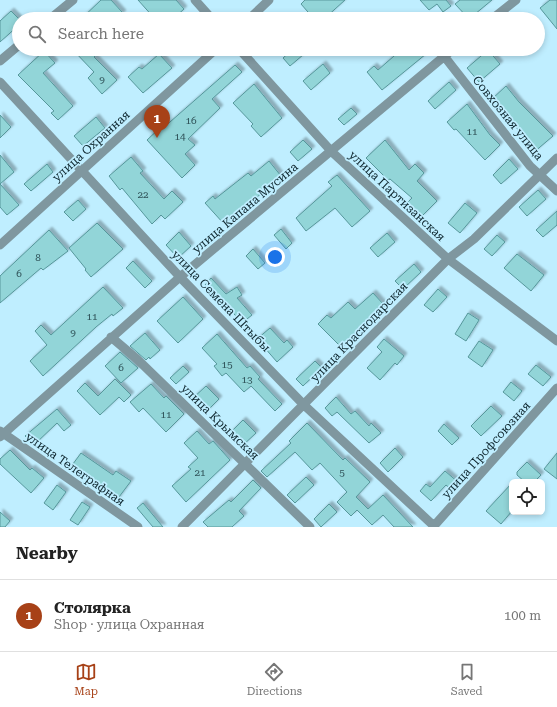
<!DOCTYPE html>
<meta charset="utf-8">
<style>
:root{--surface:#fff;--page:#f2f2f2;--text:#222;--muted:#767676;--line:#e0e0e0;--accent:#a74117}
body{margin:0;font-family:"Roboto Serif",serif;background:var(--page);color:var(--text)}
.controls{position:absolute;right:12px;bottom:12px;display:grid;overflow:hidden;border-radius:6px;box-shadow:0 2px 6px #0003}
.controls button{width:36px;height:36px;display:grid;place-items:center;padding:0;border:0;border-bottom:1px solid var(--line);background:var(--surface);color:var(--text);font:20px sans-serif}
.you{position:absolute;left:275px;top:257px;width:14px;height:14px;margin:-10px;border:3px solid #fff;border-radius:50%;background:#1a73e8;box-shadow:0 0 0 6px #1a73e833}
.badge{display:grid;place-items:center;width:26px;height:26px;border-radius:50%;background:var(--accent);color:#fff;font-size:13px;font-weight:700}
.pin{position:absolute;translate:-50% -33px;filter:drop-shadow(0 1px 2px #0008)}
.pin::after{content:'';position:absolute;top:21px;width:14px;height:12px;background:inherit;clip-path:polygon(0 0,100% 0,50% 100%)}
.list{margin:0;padding:0;list-style:none}
h2{display:flex;justify-content:space-between;align-items:center;height:52px;margin:0;padding:0 16px;font-size:17px}
h2 small{font-size:13px;font-weight:400;color:var(--muted)}
.list li{display:grid;grid-template-columns:26px 1fr auto;gap:12px;align-items:center;box-sizing:border-box;height:72px;padding:0 16px;border-top:1px solid var(--line)}
.list b{display:block;font-size:15px;white-space:nowrap}
.list p{margin:0;font-size:13px;white-space:nowrap;color:var(--muted)}
.list em{font-size:13px;font-style:normal;color:var(--muted)}
.icon{flex:none;width:22px;height:22px;fill:none;stroke:currentColor;stroke-width:2;stroke-linecap:round;stroke-linejoin:round}
.map{position:relative;flex:none;width:557px;height:527px;overflow:hidden}
.search{position:absolute;background:var(--surface);box-shadow:0 2px 6px #0003;left:12px;right:12px;top:12px;height:44px;display:flex;align-items:center;gap:10px;box-sizing:border-box;padding:0 14px;border-radius:22px;color:var(--muted);font-size:15px}
.sheet{height:124px;background:var(--surface)}
nav{display:flex;justify-content:space-around;align-items:center;box-sizing:border-box;height:56px;border-top:1px solid var(--line);background:var(--surface);font-size:11px;color:var(--muted)}
nav a{display:grid;justify-items:center;gap:2px}
nav .on{color:var(--accent)}
.map>svg:first-child{display:block}
.building{fill:#92d5d8;stroke:#56979b;filter:url(#shadow)}
.lines{fill:none;stroke-linecap:round;stroke-linejoin:round}
.street{stroke:#7f979f;stroke-width:9}
.labels{text-anchor:middle;dominant-baseline:central;stroke-width:3.5;stroke-linejoin:round;paint-order:stroke}
.number-label{font-size:10px;fill:#2f5258}
.street-label{font-size:12px;fill:#0e262e;stroke:#bfeeff}
</style>
<div class="map">
<svg width="557" height="527" viewBox="0 0 557 527">
<defs>
<filter id="shadow"><feDropShadow dx="3" dy="-3" stdDeviation="1" flood-color="#0004"/></filter>
</defs>
<rect width="100%" height="100%" fill="#bfeeff"/>
<path class="building" d="M 101,0 L 111,0 L 123,13 L 116,19 L 81,19 Z
M 138,0 L 176,0 L 184,9 L 173,19 L 155,19 Z
M 305,0 L 345,0 L 324,19 L 314,19 L 301,4 Z
M 420,0 L 446,0 L 451,6 L 443,12 L 437,4 L 429,10 Z
M 460,0 L 492,0 L 469,19 L 455,4 Z
M 550,0 L 557,0 L 557,29 L 540,8 Z
M 11,11 L 19,19 L 19,25 L 0,42 L 0,21 Z
M 72,49 L 103,49 L 94,57 L 117,80 L 102,94 L 88,78 L 94,72 Z
M 293,49 L 310,49 L 290,66 L 283,58 Z
M 402,49 L 422,49 L 426,54 L 382,90 L 367,72 L 374,66 L 378,70 Z
M 488,50 L 500,64 L 479,82 L 467,68 Z
M 44,51 L 55,63 L 43,73 L 73,106 L 58,120 L 51,113 L 54,111 L 18,75 Z
M 159,54 L 172,68 L 143,93 L 128,77 L 139,67 L 142,69 Z
M 323,64 L 330,73 L 311,90 L 303,81 Z
M 235,65 L 242,72 L 212,99 L 220,108 L 188,139 L 195,145 L 185,154 L 195,165 L 182,178 L 147,140 L 161,127 L 162,129 Z
M 449,82 L 456,90 L 435,109 L 428,101 Z
M 254,84 L 282,118 L 261,137 L 251,126 L 253,124 L 233,103 Z
M 506,86 L 519,102 L 553,136 L 533,153 L 526,144 L 529,141 L 512,123 L 513,122 L 492,99 Z
M 467,104 L 490,135 L 500,145 L 485,160 L 456,129 L 454,130 L 447,122 Z
M 351,108 L 357,114 L 344,125 L 338,119 Z
M 0,115 L 11,127 L 0,138 Z
M 96,117 L 105,128 L 83,146 L 74,136 Z
M 303,140 L 312,149 L 298,161 L 290,152 Z
M 385,140 L 409,170 L 415,164 L 424,173 L 417,181 L 437,201 L 421,217 L 407,203 L 412,198 L 390,179 L 388,180 L 366,158 Z
M 0,155 L 14,172 L 0,184 L 19,205 L 7,215 L 0,207 Z
M 131,157 L 143,171 L 140,173 L 164,199 L 172,191 L 183,202 L 165,219 L 161,215 L 152,224 L 122,188 L 120,190 L 109,176 Z
M 509,159 L 518,169 L 501,184 L 493,175 Z
M 269,161 L 281,176 L 256,198 L 254,197 L 224,224 L 205,203 L 213,196 L 215,199 L 248,173 L 251,176 Z
M 47,164 L 53,172 L 31,191 L 24,184 Z
M 337,175 L 370,211 L 352,227 L 335,208 L 306,231 L 296,218 L 332,186 L 328,182 Z
M 538,190 L 546,199 L 527,216 L 519,207 Z
M 78,200 L 86,209 L 73,221 L 64,212 Z
M 465,203 L 477,213 L 460,233 L 448,223 Z
M 557,211 L 557,225 L 543,237 L 536,230 Z
M 97,223 L 123,249 L 91,277 L 85,270 L 86,269 L 69,248 Z
M 281,229 L 292,243 L 286,249 L 274,235 Z
M 49,230 L 68,251 L 43,270 L 41,268 L 0,303 L 0,276 Z
M 179,232 L 191,246 L 178,258 L 166,245 Z
M 387,233 L 395,242 L 378,257 L 370,248 Z
M 497,235 L 505,242 L 492,256 L 484,249 Z
M 253,249 L 265,263 L 258,269 L 246,256 Z
M 517,254 L 544,275 L 531,291 L 504,268 Z
M 133,261 L 152,281 L 145,288 L 126,268 Z
M 414,264 L 421,272 L 403,289 L 395,281 Z
M 211,278 L 226,294 L 237,287 L 242,295 L 237,298 L 252,315 L 242,323 L 227,306 L 225,307 L 216,294 L 215,295 L 205,285 Z
M 103,287 L 123,308 L 113,316 L 112,314 L 96,327 L 43,376 L 30,361 L 47,345 L 35,331 L 41,325 L 51,335 Z
M 438,289 L 447,297 L 433,312 L 424,305 Z
M 373,293 L 385,306 L 350,338 L 342,348 L 318,324 L 327,315 L 331,318 L 348,302 L 355,309 Z
M 183,297 L 203,319 L 178,343 L 157,321 Z
M 468,313 L 479,320 L 466,341 L 455,334 Z
M 270,328 L 284,343 L 287,340 L 293,347 L 277,362 L 257,339 Z
M 145,333 L 160,350 L 150,359 L 149,357 L 146,360 L 130,346 Z
M 217,334 L 247,368 L 250,366 L 260,377 L 258,379 L 282,404 L 275,411 L 251,386 L 244,392 L 226,373 L 222,376 L 214,366 L 217,364 L 202,348 Z
M 384,339 L 404,356 L 397,365 L 395,363 L 380,380 L 367,368 L 382,352 L 377,347 Z
M 479,341 L 493,350 L 482,367 L 468,357 Z
M 120,352 L 138,368 L 121,383 L 105,366 Z
M 315,361 L 322,368 L 303,386 L 296,379 Z
M 536,365 L 551,377 L 543,386 L 528,374 Z
M 183,366 L 189,372 L 176,384 L 170,378 Z
M 115,379 L 131,395 L 124,402 L 119,397 L 100,415 L 77,391 L 85,383 L 98,396 Z
M 511,382 L 522,391 L 514,401 L 503,392 Z
M 151,384 L 164,398 L 166,396 L 184,414 L 166,432 L 143,408 L 139,412 L 130,402 Z
M 206,386 L 219,399 L 205,413 L 192,399 Z
M 336,397 L 351,414 L 355,411 L 369,426 L 371,423 L 381,433 L 369,443 L 337,412 L 332,416 L 325,408 Z
M 491,406 L 502,416 L 481,436 L 471,426 Z
M 57,409 L 71,425 L 64,431 L 57,423 L 34,445 L 25,436 Z
M 243,420 L 256,433 L 241,447 L 229,434 Z
M 307,423 L 343,460 L 345,458 L 370,482 L 356,497 L 368,509 L 383,495 L 413,527 L 394,527 L 383,515 L 372,525 L 357,510 L 351,516 L 337,502 L 347,492 L 320,463 L 312,470 L 295,452 L 267,477 L 261,471 L 291,443 L 289,441 Z
M 444,424 L 459,438 L 452,445 L 438,431 Z
M 197,431 L 209,444 L 213,441 L 230,460 L 186,502 L 172,486 L 191,469 L 188,467 L 198,458 L 184,443 Z
M 395,448 L 403,457 L 388,472 L 380,463 Z
M 10,450 L 30,470 L 32,468 L 44,478 L 31,493 L 0,464 L 0,459 Z
M 81,453 L 113,475 L 116,471 L 131,481 L 116,501 L 70,468 Z
M 557,453 L 557,479 L 544,469 Z
M 527,462 L 541,475 L 534,482 L 525,482 L 517,475 L 517,472 Z
M 445,471 L 459,483 L 453,491 L 446,485 L 431,501 L 420,491 L 426,484 L 430,487 Z
M 306,477 L 314,485 L 295,503 L 287,495 Z
M 253,480 L 261,488 L 239,511 L 244,516 L 232,527 L 208,527 L 203,522 L 229,500 L 231,502 Z
M 512,483 L 512,511 L 501,524 L 486,511 Z
M 57,485 L 66,492 L 53,510 L 44,503 Z
M 82,502 L 90,507 L 78,525 L 70,520 Z
M 143,503 L 163,527 L 153,527 L 137,508 Z
M 329,504 L 337,512 L 321,527 L 314,519 Z
M 0,512 L 10,521 L 5,527 L 0,527 Z"/>
<g class="lines">
<path class="street" d="M 195,0 L 212,19
M 50,19 L 73,0
M 249,19 L 269,0
M 492,19 L 516,0
M 239,49 L 332,152 L 448,259 L 557,341
M 444,56 L 530,166 L 557,191
M 0,61 L 19,45
M 0,82 L 180,277 L 304,405 L 434,526
M 0,245 L 216,49
M 111,337 L 137,359 L 310,527
M 0,431 L 138,527
M 0,437 L 180,277 L 453,49
M 182,527 L 448,259 L 474,239 L 557,158
M 433,527 L 557,388"/>
</g>
<g class="labels">
<g class="number-label">
<text x="102" y="79">9</text>
<text x="191" y="120">16</text>
<text x="472" y="131">11</text>
<text x="180" y="136">14</text>
<text x="143" y="194">22</text>
<text x="38" y="257">8</text>
<text x="19" y="273">6</text>
<text x="92" y="316">11</text>
<text x="73" y="332">9</text>
<text x="227" y="364">15</text>
<text x="121" y="367">6</text>
<text x="247" y="379">13</text>
<text x="166" y="414">11</text>
<text x="200" y="472">21</text>
<text x="342" y="472">5</text>
</g>
<g class="street-label">
<text transform="translate(508 118) rotate(51)">Совхозная улица</text>
<text transform="translate(91 146) rotate(-42)">улица Охранная</text>
<text transform="translate(397 196) rotate(43)">улица Партизанская</text>
<text transform="translate(245 208) rotate(-40)">улица Капана Мусина</text>
<text transform="translate(221 301) rotate(46)">улица Семена Штыбы</text>
<text transform="translate(359 332) rotate(-46)">улица Краснодарская</text>
<text transform="translate(220 422) rotate(44)">улица Крымская</text>
<text transform="translate(486 450) rotate(-48)">улица Профсоюзная</text>
<text transform="translate(75 469) rotate(35)">улица Телеграфная</text>
</g>
</g>
</svg>
<div class="controls">
<button><svg class="icon" aria-label="locate" viewBox="0 0 24 24"><circle cx="12" cy="12" r="6"/><path d="M12 2v4M12 18v4M2 12h4M18 12h4"/></svg></button>
</div>
<div class="you"></div>
<div class="pin badge" style="left:157px;top:138px">1</div>
<div class="search"><svg class="icon" aria-label="search" viewBox="0 0 24 24"><circle cx="10" cy="10" r="6"/><path d="M15 15l6 6"/></svg>Search here</div>
</div>
<section class="sheet">
<h2>Nearby<small></small></h2>
<ul class="list">
<li><span class="badge">1</span><div><b>Столярка</b><p>Shop · улица Охранная</p></div><em>100 m</em></li>
</ul>
</section>
<nav>
<a class="on"><svg class="icon" aria-label="map" viewBox="0 0 24 24"><path d="M3 6l6-2 6 2 6-2v14l-6 2-6-2-6 2zM9 4v14M15 6v14"/></svg>Map</a>
<a><svg class="icon" aria-label="directions" viewBox="0 0 24 24"><path d="M12 3l9 9-9 9-9-9zM9 14v-3h6M13 9l2 2-2 2"/></svg>Directions</a>
<a><svg class="icon" aria-label="saved" viewBox="0 0 24 24"><path d="M7 4h10v16l-5-4-5 4z"/></svg>Saved</a>
</nav>
